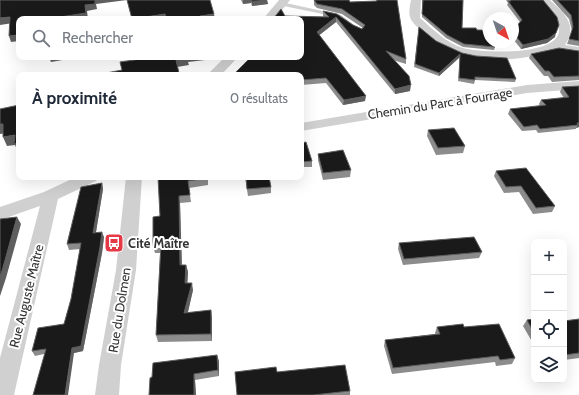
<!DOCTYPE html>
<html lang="fr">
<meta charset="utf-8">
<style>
:root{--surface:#fff;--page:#f2f2f3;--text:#1f2937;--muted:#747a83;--line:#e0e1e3}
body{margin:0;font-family:Cabin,sans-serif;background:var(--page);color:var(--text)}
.controls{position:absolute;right:12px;bottom:12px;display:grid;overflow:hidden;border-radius:8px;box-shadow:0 4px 16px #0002}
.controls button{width:36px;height:36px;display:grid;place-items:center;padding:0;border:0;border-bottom:1px solid var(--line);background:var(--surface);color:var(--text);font:20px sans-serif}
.compass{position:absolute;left:483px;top:12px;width:36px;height:36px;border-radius:50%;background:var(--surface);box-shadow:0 4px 16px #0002;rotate:140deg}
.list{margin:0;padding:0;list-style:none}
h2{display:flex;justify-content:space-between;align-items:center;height:52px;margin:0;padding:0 16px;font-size:17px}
h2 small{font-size:13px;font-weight:400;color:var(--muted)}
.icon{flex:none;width:22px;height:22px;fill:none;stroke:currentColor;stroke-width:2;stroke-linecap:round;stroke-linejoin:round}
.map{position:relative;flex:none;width:579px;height:395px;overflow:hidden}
.search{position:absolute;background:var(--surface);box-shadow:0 4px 16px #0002;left:16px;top:16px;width:288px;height:44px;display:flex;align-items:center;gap:10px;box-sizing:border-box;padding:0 14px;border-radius:8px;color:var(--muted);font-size:15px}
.panel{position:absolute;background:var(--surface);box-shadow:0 4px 16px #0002;left:16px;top:72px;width:288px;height:108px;border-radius:8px}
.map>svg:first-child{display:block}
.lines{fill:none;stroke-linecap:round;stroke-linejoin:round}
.lane{fill:#d0d0d0;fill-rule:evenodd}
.street{fill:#d0d0d0;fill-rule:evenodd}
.wall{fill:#8c8c8c}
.shaded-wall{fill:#5f5f5f}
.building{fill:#1a1a1a;stroke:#5f5f5f}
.labels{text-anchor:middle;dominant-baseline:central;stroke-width:4;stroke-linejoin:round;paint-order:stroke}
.street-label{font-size:13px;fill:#333;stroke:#fff}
.poi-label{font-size:13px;font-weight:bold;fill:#333;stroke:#fff;text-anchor:start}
</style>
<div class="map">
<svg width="579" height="395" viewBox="0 0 579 395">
<rect width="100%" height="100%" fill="#fff"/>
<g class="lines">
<path class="lane" d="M 281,2 L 341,15 L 358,28 L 353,29 L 337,17 L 279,5 L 279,3 Z"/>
<path class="street" d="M 279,0 L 290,0 L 275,19 L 263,19 Z
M 411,0 L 421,0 L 420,18 C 433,29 446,43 463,48 C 480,53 561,57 559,29 C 559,16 546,10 539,0 L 550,0 C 565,14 578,25 565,45 L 579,47 L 579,55 C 572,53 562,50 555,51 C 548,52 541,55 534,56 C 495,63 454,61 424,33 C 410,20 407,20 411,0 Z
M 225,57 L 238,57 L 221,75 L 207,75 Z
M 579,81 L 579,89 L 527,93 L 301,131 L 301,123 L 527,85 Z
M 76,177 L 98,177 L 96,181 L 58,199 L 14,395 L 0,395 L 0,358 L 40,206 L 0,220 L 0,207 L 44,192 Z
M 126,177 L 142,177 L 136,270 L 121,365 L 119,395 L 95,395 L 99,365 L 116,270 Z"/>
</g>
<path class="wall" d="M 241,0 L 267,0 L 268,4 L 252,6 L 251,3 L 243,4 Z
M 314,0 L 350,2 L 376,1 L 376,0 L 397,0 L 406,59 L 406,64 L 393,60 L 410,91 L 395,94 L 336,22 L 319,35 L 365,101 L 343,105 L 326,83 L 301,85 L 301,57 L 285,16 L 324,17 L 323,16 L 323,11 L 353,25 L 362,29 L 363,28 L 342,14 L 317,8 L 314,5 Z
M 422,0 L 463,0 L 462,28 L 477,30 L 484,34 L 495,47 L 494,50 L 463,47 L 446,38 L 422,17 Z
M 506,0 L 543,0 L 555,37 L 547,43 L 521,49 L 513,39 L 513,30 L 520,22 L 507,5 L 508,3 Z
M 552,0 L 579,0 L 579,46 L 567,44 L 572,31 L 569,19 Z
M 419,27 L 436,41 L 516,79 L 515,82 L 475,80 L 474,84 L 458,81 L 460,57 L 439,76 L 414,67 Z
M 579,51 L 579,80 L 552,82 L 548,76 L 544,76 L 529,58 L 531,54 Z
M 579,86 L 579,127 L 576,128 L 576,129 L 538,133 L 536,130 L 522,131 L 508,114 L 510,109 L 540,106 L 539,104 L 541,100 L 564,98 L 560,92 L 562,87 Z
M 428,130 L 465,146 L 463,153 L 436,155 L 427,136 Z
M 301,143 L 312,161 L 312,167 L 301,167 Z
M 318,154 L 351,170 L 350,177 L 323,180 L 318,160 Z
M 496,171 L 555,206 L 552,212 L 533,214 L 519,192 L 504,193 L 494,176 Z
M 158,177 L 208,177 L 208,185 L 189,188 L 191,202 L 180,203 L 182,265 L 186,265 L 188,272 L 187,283 L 193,290 L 188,312 L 212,317 L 212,341 L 158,342 L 156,335 L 160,253 L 155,253 L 153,246 L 160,216 Z
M 245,177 L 269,177 L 271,187 L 271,193 L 248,196 Z
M 102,183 L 103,189 L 96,232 L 104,237 L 102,253 L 83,351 L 74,353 L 44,354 L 35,356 L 32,351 L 64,324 L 71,299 L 80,249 L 69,250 L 67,244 Z
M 399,243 L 482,252 L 479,258 L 403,265 L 398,249 Z
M 534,319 L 534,345 L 523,326 L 527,320 Z
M 579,319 L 579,358 L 564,360 L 564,321 Z
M 437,327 L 464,327 L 515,358 L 512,364 L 496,366 L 495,362 L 392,374 L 384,346 L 385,340 L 435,334 L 435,333 Z
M 219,361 L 219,376 L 195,380 L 196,395 L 149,395 Z
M 277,372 L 350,391 L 350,395 L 237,395 Z"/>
<path class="shaded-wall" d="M 95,0 L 127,0 L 96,4 L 97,9 L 87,11 L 88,19 L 60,19 L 60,17 Z
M 243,0 L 251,0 L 251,3 L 243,4 Z
M 265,0 L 267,0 L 268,4 L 252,6 L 252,2 Z
M 165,14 L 165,19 L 132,19 Z
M 214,14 L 215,19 L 200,19 L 200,16 Z
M 10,17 L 13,23 L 0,25 L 0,18 Z
M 336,17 L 336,22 L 317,37 L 317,32 Z
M 556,33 L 555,37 L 547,43 L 521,49 L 523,45 Z
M 18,35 L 19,41 L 11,42 L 9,36 Z
M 460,54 L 460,57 L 439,76 L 439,73 Z
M 49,57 L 68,57 L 68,59 L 51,62 Z
M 187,57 L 205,57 L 205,60 L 188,62 L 189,65 L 177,67 L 176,60 Z
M 179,73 L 179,75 L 168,75 L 168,74 Z
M 411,85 L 410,91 L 395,94 L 395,89 Z
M 366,96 L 365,101 L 343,105 L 344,100 Z
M 577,123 L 579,123 L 579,127 L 576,128 L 578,125 Z
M 0,124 L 3,124 L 7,133 L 0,134 Z
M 15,135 L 19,143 L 19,152 L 18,152 L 15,145 L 7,146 L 3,137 Z
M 102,183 L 103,189 L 95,238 L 93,233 Z
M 179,196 L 180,203 L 182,272 L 180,265 Z
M 17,217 L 21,224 L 6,278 L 0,296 L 0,276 Z
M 102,232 L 104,237 L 102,253 L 83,351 L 74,353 L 68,395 L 65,395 L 72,348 Z
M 186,265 L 188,272 L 187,290 L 185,283 Z
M 192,283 L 193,290 L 186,320 L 184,313 Z
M 211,310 L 212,317 L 212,341 L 211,334 Z
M 217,355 L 219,361 L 219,376 L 218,370 Z
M 194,374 L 195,380 L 196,395 L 194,395 Z"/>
<path class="building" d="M 0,0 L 95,0 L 95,4 L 85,5 L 86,13 L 60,17 L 60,19 L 19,19 L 19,51 L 17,52 L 18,35 L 9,36 L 10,17 L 0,18 Z
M 127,0 L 210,0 L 214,14 L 200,16 L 201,19 L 166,19 L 165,14 L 132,19 Z
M 251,0 L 265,0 L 252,2 Z
M 314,0 L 349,0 L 350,2 L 377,1 L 377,0 L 397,0 L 406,59 L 386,51 L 409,76 L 411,85 L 395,89 L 336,17 L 317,32 L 366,96 L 344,100 L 326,78 L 301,80 L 301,75 L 233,75 L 251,57 L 301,57 L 301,19 L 273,19 L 281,9 L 285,16 L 329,17 L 323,11 L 337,14 L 353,25 L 362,29 L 365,25 L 342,9 L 317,4 Z
M 423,0 L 463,0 L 462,28 L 476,28 L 477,30 L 482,30 L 484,34 L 487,34 L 489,37 L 489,42 L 492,42 L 495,47 L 464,44 L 447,35 L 422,14 Z
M 510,0 L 543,0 L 557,17 L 559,25 L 556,33 L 548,39 L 523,45 L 513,33 L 513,30 L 522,20 L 508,1 L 511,1 Z
M 557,0 L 579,0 L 579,41 L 569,39 L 573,27 L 571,15 Z
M 419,27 L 436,41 L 462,53 L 476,56 L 507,58 L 516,79 L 475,77 L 475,80 L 459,78 L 460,54 L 439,73 L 415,64 Z
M 559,48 L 579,51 L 579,76 L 554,77 L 549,71 L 545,71 L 531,54 Z
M 141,57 L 187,57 L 188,59 L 176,60 L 179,73 L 168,74 L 168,75 L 101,75 L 101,74 L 122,70 L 120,62 L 141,59 Z
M 579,86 L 579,123 L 577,123 L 578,125 L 540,129 L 537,125 L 524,127 L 510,109 L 546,105 L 541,100 L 569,97 L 562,87 Z
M 19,105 L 19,143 L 14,144 L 15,135 L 3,137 L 3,124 L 0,124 L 0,109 Z
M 454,128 L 465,146 L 438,148 L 428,130 Z
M 306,142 L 312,161 L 301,162 L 301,143 Z
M 343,150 L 351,170 L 323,173 L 318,154 Z
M 526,168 L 555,206 L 536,208 L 521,186 L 506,187 L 496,171 Z
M 158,177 L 207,177 L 207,178 L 188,181 L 190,195 L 179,196 L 180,265 L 186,265 L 185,283 L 192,283 L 184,313 L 211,310 L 211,334 L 156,335 L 161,245 L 153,246 L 153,217 L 160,216 Z
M 246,177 L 269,177 L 271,187 L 247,189 Z
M 102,183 L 93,233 L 102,232 L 100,247 L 81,346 L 72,348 L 65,395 L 33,395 L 46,349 L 32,351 L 38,328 L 64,324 L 71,299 L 81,243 L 67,244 L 81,187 Z
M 17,217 L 2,271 L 0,276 L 0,219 Z
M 474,237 L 482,252 L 404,259 L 399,243 Z
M 534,319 L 534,333 L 527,320 Z
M 579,319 L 579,353 L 564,355 L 564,321 Z
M 463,324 L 464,327 L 499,324 L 515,358 L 500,360 L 498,356 L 393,368 L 385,340 L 440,334 L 437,327 Z
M 217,355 L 218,370 L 194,374 L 194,395 L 149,395 L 150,378 L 152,377 L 153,363 Z
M 345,365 L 350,391 L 313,395 L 237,395 L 235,372 L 276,367 L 277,372 Z"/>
<defs>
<symbol id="bus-square" viewBox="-11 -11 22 22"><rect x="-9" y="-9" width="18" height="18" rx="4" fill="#e63946" stroke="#fff"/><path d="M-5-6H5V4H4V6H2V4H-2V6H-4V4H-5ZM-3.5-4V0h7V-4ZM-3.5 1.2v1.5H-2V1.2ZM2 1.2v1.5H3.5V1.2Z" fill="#fff"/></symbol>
</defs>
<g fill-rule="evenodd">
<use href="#bus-square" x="103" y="232" width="22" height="22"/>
</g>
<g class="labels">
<g class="street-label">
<text transform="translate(440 103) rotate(-9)">Chemin du Parc à Fourrage</text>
<text transform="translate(26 296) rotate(-76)">Rue Auguste Maître</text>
<text transform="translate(119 310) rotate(-81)">Rue du Dolmen</text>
</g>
<g class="poi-label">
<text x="128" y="243">Cité Maître</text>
</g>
</g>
</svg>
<div class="controls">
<button>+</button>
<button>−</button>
<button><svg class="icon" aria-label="locate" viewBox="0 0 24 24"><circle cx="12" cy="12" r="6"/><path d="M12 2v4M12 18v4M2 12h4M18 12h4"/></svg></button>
<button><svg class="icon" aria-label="layers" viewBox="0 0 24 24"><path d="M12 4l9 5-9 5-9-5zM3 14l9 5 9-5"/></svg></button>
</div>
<svg class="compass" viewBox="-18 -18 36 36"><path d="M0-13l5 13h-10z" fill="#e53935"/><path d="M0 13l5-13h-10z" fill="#747a83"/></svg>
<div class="search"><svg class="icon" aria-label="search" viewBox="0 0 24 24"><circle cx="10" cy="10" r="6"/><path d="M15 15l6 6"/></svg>Rechercher</div>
<section class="panel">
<h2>À proximité<small>0 résultats</small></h2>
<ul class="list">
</ul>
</section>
</div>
